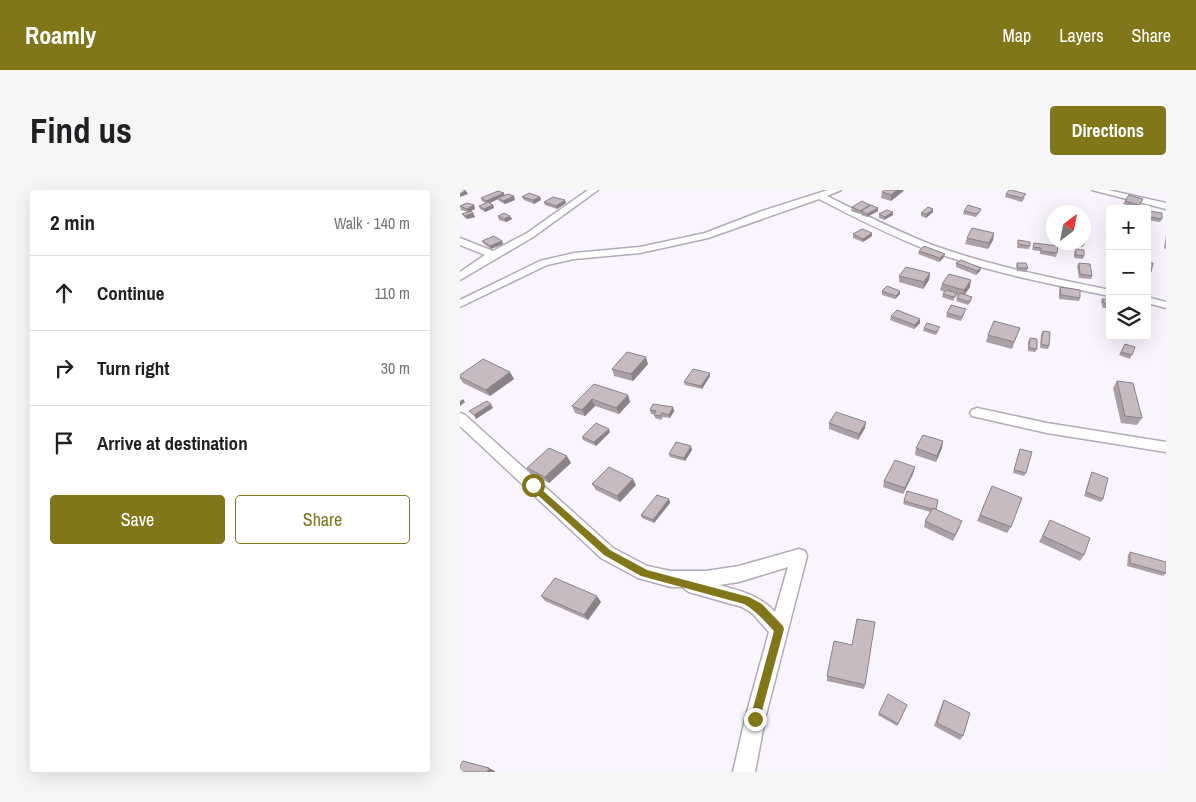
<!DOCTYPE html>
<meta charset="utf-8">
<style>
:root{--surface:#fff;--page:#f6f6f6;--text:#202124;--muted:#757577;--line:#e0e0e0;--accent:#817619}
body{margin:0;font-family:"Archivo Narrow",sans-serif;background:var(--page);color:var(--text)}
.controls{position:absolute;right:15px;top:15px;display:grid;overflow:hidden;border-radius:5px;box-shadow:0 5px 20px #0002}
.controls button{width:45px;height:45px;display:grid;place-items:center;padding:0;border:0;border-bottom:1px solid var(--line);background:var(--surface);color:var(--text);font:25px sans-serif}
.compass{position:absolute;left:586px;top:15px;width:45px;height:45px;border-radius:50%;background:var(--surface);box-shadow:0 5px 20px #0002;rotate:32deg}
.stop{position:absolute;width:15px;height:15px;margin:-11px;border:4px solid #817619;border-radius:50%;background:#fff}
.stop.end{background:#817619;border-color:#fff;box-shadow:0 1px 5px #0008}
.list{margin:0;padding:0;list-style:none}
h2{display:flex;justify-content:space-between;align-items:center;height:65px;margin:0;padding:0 20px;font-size:21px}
h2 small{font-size:16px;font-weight:400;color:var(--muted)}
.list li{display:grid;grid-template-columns:32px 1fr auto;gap:15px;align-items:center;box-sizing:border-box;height:75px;padding:0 20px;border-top:1px solid var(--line)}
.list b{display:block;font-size:19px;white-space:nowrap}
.list em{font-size:16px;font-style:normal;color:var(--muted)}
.actions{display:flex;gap:10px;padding:15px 20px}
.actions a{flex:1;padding:11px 0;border:1px solid var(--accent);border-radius:5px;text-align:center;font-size:18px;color:var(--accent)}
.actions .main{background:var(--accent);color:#fff}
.icon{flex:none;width:28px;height:28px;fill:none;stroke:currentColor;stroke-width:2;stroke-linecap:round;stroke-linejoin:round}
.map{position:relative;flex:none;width:706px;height:582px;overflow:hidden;border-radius:5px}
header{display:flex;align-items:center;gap:30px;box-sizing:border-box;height:70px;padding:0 25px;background:var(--accent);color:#fff}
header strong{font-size:24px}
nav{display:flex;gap:28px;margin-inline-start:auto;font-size:18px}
.intro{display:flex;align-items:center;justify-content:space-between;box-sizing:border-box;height:120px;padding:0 30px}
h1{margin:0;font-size:35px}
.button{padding:12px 22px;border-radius:5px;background:var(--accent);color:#fff;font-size:18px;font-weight:700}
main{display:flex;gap:30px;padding:0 30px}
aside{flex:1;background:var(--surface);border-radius:5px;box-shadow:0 5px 20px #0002}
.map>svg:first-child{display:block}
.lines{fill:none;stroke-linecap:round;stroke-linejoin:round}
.street-casing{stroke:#b1abb7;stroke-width:3}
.street{fill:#fff;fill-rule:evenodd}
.wall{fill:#aba0a6}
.shaded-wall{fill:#8b8287}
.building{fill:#c7bac1;stroke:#8b8287}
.route{fill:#817619}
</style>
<header>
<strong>Roamly</strong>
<nav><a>Map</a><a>Layers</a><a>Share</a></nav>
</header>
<div class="intro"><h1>Find us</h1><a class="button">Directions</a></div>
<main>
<aside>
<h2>2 min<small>Walk · 140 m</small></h2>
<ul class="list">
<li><svg class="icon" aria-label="ahead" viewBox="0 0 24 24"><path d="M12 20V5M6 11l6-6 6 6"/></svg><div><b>Continue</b></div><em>110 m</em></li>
<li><svg class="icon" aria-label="right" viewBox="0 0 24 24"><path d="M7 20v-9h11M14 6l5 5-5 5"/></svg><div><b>Turn right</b></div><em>30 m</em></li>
<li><svg class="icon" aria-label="arrive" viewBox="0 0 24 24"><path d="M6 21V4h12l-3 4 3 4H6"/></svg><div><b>Arrive at destination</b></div></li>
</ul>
<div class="actions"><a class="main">Save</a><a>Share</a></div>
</aside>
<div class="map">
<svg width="706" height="582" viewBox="0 0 706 582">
<rect width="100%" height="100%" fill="#f9f4fe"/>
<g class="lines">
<defs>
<path id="street" d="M 128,0 L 138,0 L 73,47 L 0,90 L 0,82 L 25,65 L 0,55 L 0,48 L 33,61 L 67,43 Z
M 368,0 L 381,0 L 367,6 C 403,24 438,42 475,56 C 532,76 591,88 650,100 L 650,106 C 588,94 525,81 465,59 C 429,45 394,27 359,9 L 248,48 L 180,63 L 114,69 L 87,75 L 0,117 L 0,110 L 80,71 L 114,63 L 180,57 L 245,43 L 302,21 Z
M 632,0 L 648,0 L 706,13 L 706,19 Z
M 687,107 L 706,112 L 706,118 L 687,113 Z
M 517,218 L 587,233 L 706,252 L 706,262 L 587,243 L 512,226 L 510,223 L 512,220 Z
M 0,223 L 5,225 L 153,358 L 187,376 L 211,381 L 246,381 L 279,376 L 339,359 L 345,361 L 347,366 L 305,529 L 295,582 L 273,582 L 285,529 L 309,442 L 292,423 L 282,417 L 229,402 L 222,397 L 211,397 L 178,388 L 141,368 L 0,236 ZM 328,377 L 315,422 C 299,405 281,401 259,395 L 279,392 Z"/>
</defs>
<use href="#street" class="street-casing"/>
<use href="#street" class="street"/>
</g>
<path class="wall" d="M 444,1 L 431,11 L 421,8 L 422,2 Z
M 546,4 L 565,7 L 562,12 L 545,7 Z
M 44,5 L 55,10 L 45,14 L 39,11 L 38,9 L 30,13 L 33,15 L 34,18 L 25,22 L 20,19 L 19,16 L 26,13 L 22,11 L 21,8 Z
M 62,7 L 80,7 L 81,10 L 74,14 L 64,10 Z
M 683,9 L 678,18 L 663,14 L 665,11 Z
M 84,12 L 106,13 L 97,19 L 85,15 Z
M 14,15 L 15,19 L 11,21 L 13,23 L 15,27 L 7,29 L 4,27 L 2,24 L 8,22 L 1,20 L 0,16 Z
M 410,15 L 410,16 L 418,18 L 418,21 L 407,27 L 401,25 L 401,23 L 400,24 L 391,21 L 392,17 Z
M 521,19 L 520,22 L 516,27 L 503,24 L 504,21 Z
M 689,21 L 702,29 L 700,32 L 687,30 L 688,24 Z
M 473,22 L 466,28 L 461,26 L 461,23 Z
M 419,24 L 433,25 L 424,30 L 419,28 Z
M 38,26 L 50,26 L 52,29 L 46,32 L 39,30 Z
M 624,42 L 626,51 L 623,57 L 602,53 L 602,52 L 624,52 Z
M 412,43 L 412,46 L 403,52 L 393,48 L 393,44 Z
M 534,43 L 533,50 L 528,59 L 505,54 L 507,48 Z
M 706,45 L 706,59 L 704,58 Z
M 558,50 L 570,56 L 569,59 L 557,58 Z
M 22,51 L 42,51 L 43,54 L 31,59 L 24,54 Z
M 574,53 L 597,63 L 596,67 L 580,64 L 580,61 L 572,60 Z
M 616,59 L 624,66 L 623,69 L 614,68 L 614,62 Z
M 459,61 L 484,67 L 479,72 L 458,64 Z
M 687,72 L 691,82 L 689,85 L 687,84 Z
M 496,73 L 521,78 L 520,81 L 516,85 L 496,77 Z
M 557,73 L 568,78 L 566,82 L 557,81 L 556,76 Z
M 619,73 L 632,86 L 631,89 L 619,88 L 617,76 Z
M 470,83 L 469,90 L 463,99 L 439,92 L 439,86 Z
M 650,84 L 650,90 L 647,89 Z
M 482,94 L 510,97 L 504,105 L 512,107 L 511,111 L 508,115 L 496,111 L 497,108 L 498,106 L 497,105 L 493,111 L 482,107 L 483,104 L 484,102 L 480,100 Z
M 600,97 L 620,108 L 619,111 L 599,109 L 599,101 Z
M 422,101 L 440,104 L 435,109 L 422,105 Z
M 642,109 L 650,109 L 650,118 L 643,118 L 641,112 Z
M 505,122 L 501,131 L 486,127 L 487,123 Z
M 431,126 L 460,129 L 460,133 L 454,139 L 430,130 Z
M 650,126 L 650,139 L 646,138 Z
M 464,138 L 479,140 L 476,145 L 463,141 Z
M 560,138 L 552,159 L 526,152 L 528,145 Z
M 583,141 L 589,156 L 588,159 L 580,158 L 581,144 Z
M 570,148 L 577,159 L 575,162 L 568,161 L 568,152 Z
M 665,154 L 675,157 L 670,169 L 659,165 Z
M 188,174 L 173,191 L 154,186 L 152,179 Z
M 250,183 L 250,186 L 242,199 L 225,195 L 224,192 Z
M 0,185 L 54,189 L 30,206 L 3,193 L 0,188 Z
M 657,191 L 682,228 L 677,235 L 661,233 L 653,198 Z
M 134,194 L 170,212 L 159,224 L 135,216 L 125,226 L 115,223 L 112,216 Z
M 213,217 L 214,221 L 210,228 L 203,227 L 201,230 L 195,228 L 194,224 L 191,224 L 190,220 Z
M 369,233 L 405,238 L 398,250 L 369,239 Z
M 150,242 L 136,256 L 123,250 L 122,247 Z
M 456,258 L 482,258 L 476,272 L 455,265 Z
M 560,259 L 566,283 L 564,286 L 553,283 Z
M 232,260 L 225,271 L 210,267 L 209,264 Z
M 111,273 L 89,293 L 71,284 L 67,278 Z
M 632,282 L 643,309 L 641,312 L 624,306 L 630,286 Z
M 453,284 L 443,304 L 423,297 L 424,291 Z
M 132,294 L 176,295 L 160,312 L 136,300 Z
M 532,296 L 551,337 L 547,343 L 517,331 Z
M 209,309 L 210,313 L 194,333 L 182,328 L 181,325 Z
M 444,311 L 476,319 L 500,337 L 493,351 L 464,337 L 465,331 L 470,322 L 443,314 Z
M 590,330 L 624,365 L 620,371 L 579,352 Z
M 670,362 L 706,383 L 703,386 L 667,376 L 668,365 Z
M 81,406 L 141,412 L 128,430 L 85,411 Z
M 392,455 L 405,495 L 404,499 L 367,491 L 367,486 Z
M 484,510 L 503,546 L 500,550 L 474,536 L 482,514 Z
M 447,515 L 437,536 L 418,525 L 419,523 Z"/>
<path class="shaded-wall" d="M 437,0 L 444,0 L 431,11 L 431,5 Z
M 6,1 L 8,4 L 0,7 L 0,4 Z
M 44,3 L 45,6 L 38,8 L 38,9 L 28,14 L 26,11 Z
M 54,6 L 55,10 L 45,14 L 43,11 Z
M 80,7 L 81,10 L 74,14 L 73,10 Z
M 105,10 L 106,13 L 97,19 L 96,16 Z
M 14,15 L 15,19 L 8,22 L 7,19 Z
M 33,15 L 34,18 L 25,22 L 24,19 Z
M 418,18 L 418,21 L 407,27 L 407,24 Z
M 473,19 L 473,22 L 466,28 L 467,24 Z
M 433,22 L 433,25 L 424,30 L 425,27 Z
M 13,23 L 15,27 L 7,29 L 5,26 Z
M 50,26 L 52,29 L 46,32 L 44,29 Z
M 412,43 L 412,46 L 403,52 L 403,49 Z
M 534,43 L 533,50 L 528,59 L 529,53 Z
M 42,51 L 43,54 L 31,59 L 30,56 Z
M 485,64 L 484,67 L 479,72 L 480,68 Z
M 521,78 L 520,81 L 516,85 L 517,81 Z
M 470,83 L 469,90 L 463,99 L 464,92 Z
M 511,90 L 510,97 L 503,107 L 504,100 Z
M 440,101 L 440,104 L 435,109 L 436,106 Z
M 460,129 L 460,133 L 454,139 L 455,135 Z
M 186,167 L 188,174 L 173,191 L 171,184 Z
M 50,182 L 54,189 L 30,206 L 26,200 Z
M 250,183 L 250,186 L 242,199 L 241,196 Z
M 168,205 L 170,212 L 159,224 L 156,218 Z
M 3,209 L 5,212 L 0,216 L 0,211 Z
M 132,209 L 135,216 L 125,226 L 122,220 Z
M 31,214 L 33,218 L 16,229 L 14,225 Z
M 213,217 L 214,221 L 210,228 L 209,225 Z
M 406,232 L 405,238 L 398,250 L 399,244 Z
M 149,239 L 150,242 L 136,256 L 134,252 Z
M 483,251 L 482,258 L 476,272 L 477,266 Z
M 231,256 L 232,260 L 225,271 L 224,268 Z
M 107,266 L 111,273 L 89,293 L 85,287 Z
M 455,277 L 453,284 L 443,304 L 445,298 Z
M 173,289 L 176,295 L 160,312 L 157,306 Z
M 209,309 L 210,313 L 194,333 L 193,330 Z
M 137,406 L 141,412 L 128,430 L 124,425 Z
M 29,578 L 35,581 L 35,582 L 27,582 Z"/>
<path class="building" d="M 0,0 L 5,0 L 6,1 L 0,4 Z
M 424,0 L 437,0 L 431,5 L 422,2 Z
M 549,0 L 551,0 L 566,4 L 562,8 L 546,4 Z
M 38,1 L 44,3 L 26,11 L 21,8 Z
M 69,3 L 80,7 L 73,10 L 62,7 Z
M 48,4 L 54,6 L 43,11 L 38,8 Z
M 669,5 L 683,9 L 679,15 L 665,11 Z
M 93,7 L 105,10 L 96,16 L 84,12 Z
M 402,11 L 410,15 L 400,21 L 392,17 Z
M 28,12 L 33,15 L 24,19 L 19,16 Z
M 7,13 L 14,15 L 7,19 L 0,16 Z
M 411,15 L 418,18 L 407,24 L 401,21 Z
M 508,15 L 521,19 L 517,24 L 504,21 Z
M 468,17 L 473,19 L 467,24 L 461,23 Z
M 427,20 L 433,22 L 425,27 L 419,24 Z
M 11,21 L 13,23 L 5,26 L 2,24 Z
M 689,21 L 702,23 L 702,29 L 689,27 Z
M 44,23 L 50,26 L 44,29 L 38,26 Z
M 512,38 L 534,43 L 529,53 L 507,48 Z
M 402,39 L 412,43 L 403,49 L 393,44 Z
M 624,42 L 628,43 L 626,51 L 624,50 Z
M 34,46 L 42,51 L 30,56 L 22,51 Z
M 558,50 L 570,52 L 570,56 L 558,54 Z
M 574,53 L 598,56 L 597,63 L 581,61 L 581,58 L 573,57 Z
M 464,56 L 485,64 L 480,68 L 459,61 Z
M 616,59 L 624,60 L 624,66 L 616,65 Z
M 501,70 L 521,78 L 517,81 L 496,73 Z
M 687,72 L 693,73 L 691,82 L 687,81 Z
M 557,73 L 566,73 L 568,78 L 558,78 Z
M 619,73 L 630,74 L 632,86 L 620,84 Z
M 446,77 L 470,83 L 464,92 L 439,86 Z
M 489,84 L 511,90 L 504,100 L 482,94 Z
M 427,96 L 440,101 L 436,106 L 422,101 Z
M 600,97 L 620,100 L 620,108 L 601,105 Z
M 486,100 L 497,103 L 494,107 L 483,104 Z
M 500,103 L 512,107 L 509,112 L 497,108 Z
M 642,109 L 650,109 L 650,115 L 645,114 Z
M 491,115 L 506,119 L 502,127 L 487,123 Z
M 437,120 L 460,129 L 455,135 L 431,126 Z
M 534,131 L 560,138 L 554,152 L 528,145 Z
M 467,133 L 480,137 L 476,142 L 464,138 Z
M 583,141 L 590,142 L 589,156 L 581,154 Z
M 570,148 L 577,149 L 577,159 L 569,158 Z
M 665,154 L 675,157 L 672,165 L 661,162 Z
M 167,162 L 186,167 L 171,184 L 152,179 Z
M 23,169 L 50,182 L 26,200 L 0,187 L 0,185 Z
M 233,179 L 250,183 L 241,196 L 224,192 Z
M 657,191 L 673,193 L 682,228 L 665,226 Z
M 134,194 L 168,205 L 156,218 L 132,209 L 122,220 L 112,216 Z
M 27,211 L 31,214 L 14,225 L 9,221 Z
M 193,214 L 213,217 L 209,225 L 202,223 L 200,226 L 194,225 L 196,221 L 190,220 Z
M 376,222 L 406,232 L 399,244 L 369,233 Z
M 136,233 L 149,239 L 134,252 L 122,247 Z
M 463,245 L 483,251 L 477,266 L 456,258 Z
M 216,252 L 231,256 L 224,268 L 209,264 Z
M 89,258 L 107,266 L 85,287 L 67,278 Z
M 560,259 L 572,262 L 566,283 L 554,280 Z
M 435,270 L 455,277 L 445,298 L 424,291 Z
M 149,277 L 173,289 L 157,306 L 132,294 Z
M 632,282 L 648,288 L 643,309 L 626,302 Z
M 532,296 L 562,308 L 551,337 L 520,325 Z
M 447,301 L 478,310 L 476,319 L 473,318 L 472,319 L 444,311 Z
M 197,305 L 209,309 L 193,330 L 181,325 Z
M 473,318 L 502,331 L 495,345 L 465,331 Z
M 590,330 L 630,348 L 624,365 L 583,346 Z
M 670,362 L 706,372 L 706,383 L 670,373 Z
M 95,388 L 137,406 L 124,425 L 81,406 Z
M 397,429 L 415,432 L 405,495 L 367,486 L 374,451 L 392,455 Z
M 428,504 L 447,515 L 438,534 L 419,523 Z
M 484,510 L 510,523 L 503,546 L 477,533 Z
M 3,571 L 29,578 L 27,582 L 0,582 L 0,576 Z"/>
<path class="route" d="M 73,292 L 150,360 L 187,380 L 289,407 L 302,414 L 323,436 L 324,439 L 299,532 L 295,534 L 290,529 L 314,441 C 304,430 296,421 284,414 L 181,386 L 144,365 L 70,298 L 70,293 Z"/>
</svg>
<div class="controls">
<button>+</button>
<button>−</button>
<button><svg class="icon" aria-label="layers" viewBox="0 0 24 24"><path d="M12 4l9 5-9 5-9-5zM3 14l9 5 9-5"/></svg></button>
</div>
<svg class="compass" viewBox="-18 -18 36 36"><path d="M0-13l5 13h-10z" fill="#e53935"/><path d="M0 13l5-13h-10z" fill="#757577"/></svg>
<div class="stop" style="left:73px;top:295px"></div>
<div class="stop end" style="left:295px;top:529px"></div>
</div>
</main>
